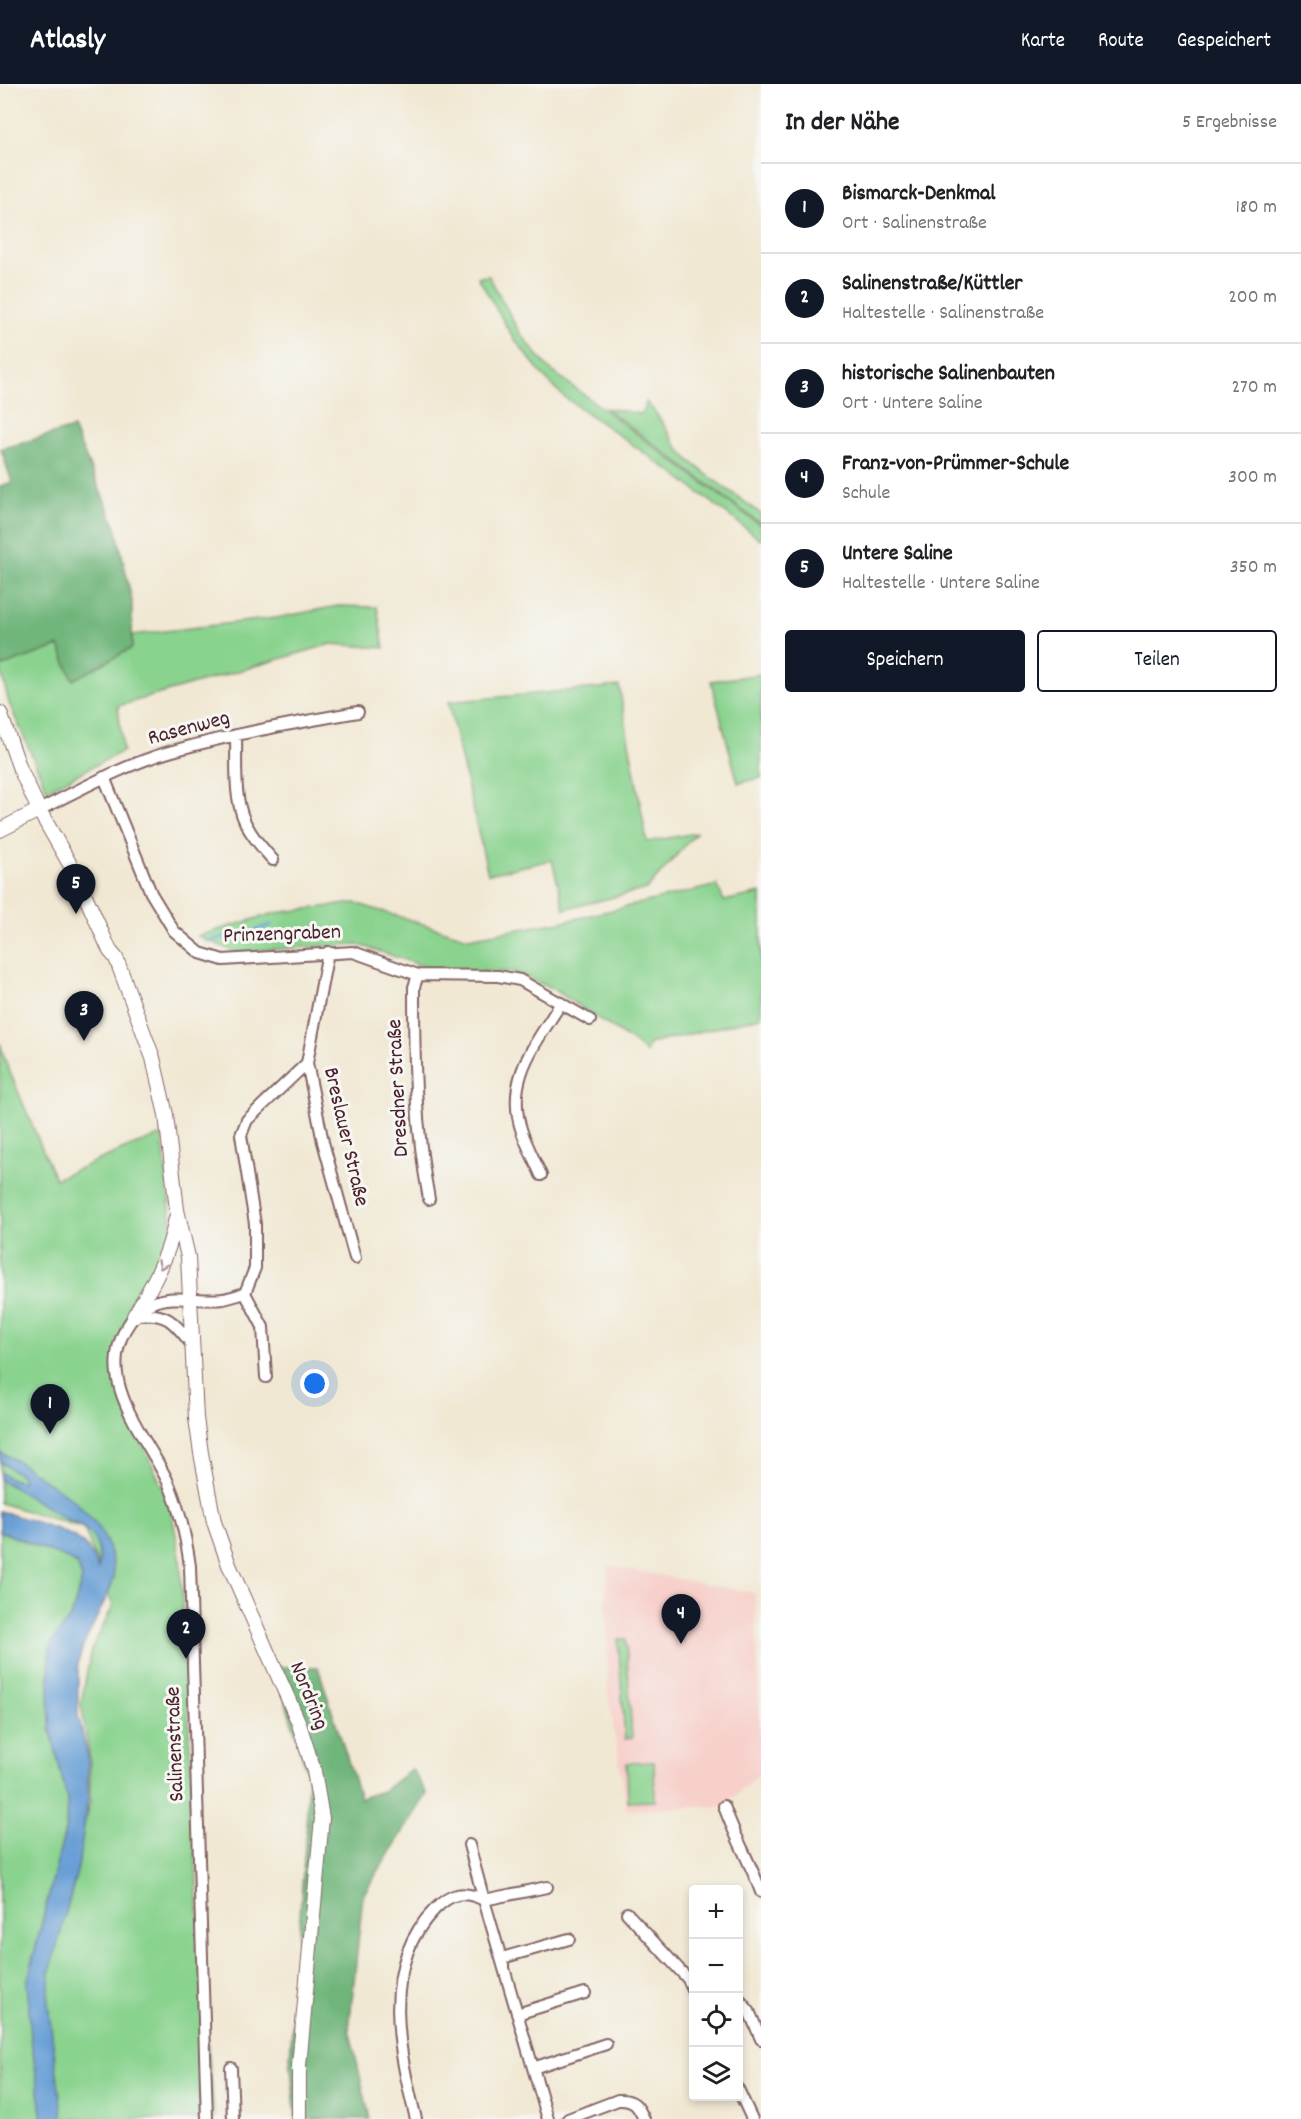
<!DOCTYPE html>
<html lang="de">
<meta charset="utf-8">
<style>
:root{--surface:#fff;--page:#f2f2f2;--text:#202124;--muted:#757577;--line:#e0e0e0;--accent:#111827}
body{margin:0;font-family:Dekko,sans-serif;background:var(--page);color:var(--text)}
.controls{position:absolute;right:18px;bottom:18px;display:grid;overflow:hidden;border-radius:6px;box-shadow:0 3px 9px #0003}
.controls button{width:54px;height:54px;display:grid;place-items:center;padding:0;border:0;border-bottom:2px solid var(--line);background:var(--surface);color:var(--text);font:30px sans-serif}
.you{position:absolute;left:315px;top:1300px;width:21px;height:21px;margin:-15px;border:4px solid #fff;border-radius:50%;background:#1a73e8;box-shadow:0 0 0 9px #1a73e833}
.badge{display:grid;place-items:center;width:39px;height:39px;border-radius:50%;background:var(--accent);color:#fff;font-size:20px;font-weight:700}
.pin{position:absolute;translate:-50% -50px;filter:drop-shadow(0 2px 3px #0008)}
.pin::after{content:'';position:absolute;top:32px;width:21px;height:18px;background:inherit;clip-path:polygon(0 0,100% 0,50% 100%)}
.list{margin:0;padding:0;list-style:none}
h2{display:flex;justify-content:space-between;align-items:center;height:78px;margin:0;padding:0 24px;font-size:26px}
h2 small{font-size:20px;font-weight:400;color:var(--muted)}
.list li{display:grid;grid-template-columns:39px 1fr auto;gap:18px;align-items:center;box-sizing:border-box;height:90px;padding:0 24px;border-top:2px solid var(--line)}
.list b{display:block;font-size:22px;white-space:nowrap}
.list p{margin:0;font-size:20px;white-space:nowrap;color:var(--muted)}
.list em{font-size:20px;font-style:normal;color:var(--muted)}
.actions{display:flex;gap:12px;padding:18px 24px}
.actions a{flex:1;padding:14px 0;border:2px solid var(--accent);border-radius:6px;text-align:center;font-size:21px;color:var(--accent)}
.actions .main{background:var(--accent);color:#fff}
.icon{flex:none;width:33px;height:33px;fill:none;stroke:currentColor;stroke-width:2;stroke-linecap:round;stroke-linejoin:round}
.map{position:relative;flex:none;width:761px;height:2035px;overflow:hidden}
header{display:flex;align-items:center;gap:36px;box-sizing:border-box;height:84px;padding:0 30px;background:var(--accent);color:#fff}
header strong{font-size:28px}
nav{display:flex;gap:33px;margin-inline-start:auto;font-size:21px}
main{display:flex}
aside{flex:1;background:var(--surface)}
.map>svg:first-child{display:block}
.built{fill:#f7d0cb}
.green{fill:#8ad38f;stroke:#6a795d;stroke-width:1.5}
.forest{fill:#6fb57a;stroke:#5c6a52;stroke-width:1.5}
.water{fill:#679fd5;stroke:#585f80;stroke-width:1.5}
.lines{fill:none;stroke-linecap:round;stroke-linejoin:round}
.stream{stroke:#679fd5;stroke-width:3}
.minor-casing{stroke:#846566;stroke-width:14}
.major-casing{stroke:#846566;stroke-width:16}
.minor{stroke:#fff;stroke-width:10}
.major{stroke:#fff;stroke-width:14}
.oneway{stroke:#ae9aa0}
.labels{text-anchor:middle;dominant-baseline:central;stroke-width:6;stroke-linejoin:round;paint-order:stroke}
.street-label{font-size:22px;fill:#4a1f2b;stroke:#f6f6f2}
</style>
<header>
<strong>Atlasly</strong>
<nav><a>Karte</a><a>Route</a><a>Gespeichert</a></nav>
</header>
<main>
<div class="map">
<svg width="761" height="2035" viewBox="0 0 761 2035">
<rect width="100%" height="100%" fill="#f6f6f2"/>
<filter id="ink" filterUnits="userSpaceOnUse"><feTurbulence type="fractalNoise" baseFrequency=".0167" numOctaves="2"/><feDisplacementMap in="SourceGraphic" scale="12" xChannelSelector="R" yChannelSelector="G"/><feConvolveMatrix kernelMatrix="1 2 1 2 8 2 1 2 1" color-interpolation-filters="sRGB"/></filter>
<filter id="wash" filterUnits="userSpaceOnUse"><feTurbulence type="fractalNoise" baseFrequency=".008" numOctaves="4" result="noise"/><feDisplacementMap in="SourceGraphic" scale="24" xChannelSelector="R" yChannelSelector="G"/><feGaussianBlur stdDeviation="1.35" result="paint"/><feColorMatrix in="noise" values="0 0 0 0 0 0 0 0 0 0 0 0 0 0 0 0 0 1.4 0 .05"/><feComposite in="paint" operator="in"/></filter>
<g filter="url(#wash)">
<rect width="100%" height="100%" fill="#f1e8d3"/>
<path class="built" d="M 609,1482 L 755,1509 L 761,1689 L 724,1722 L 627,1726 L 608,1611 L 606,1507 Z"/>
<path class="green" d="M 489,192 L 520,249 L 548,284 L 761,442 L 761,456 L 677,392 L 563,312 L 545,294 L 512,252 L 478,193 Z
M 646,318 C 664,334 669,357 687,374 C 707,393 738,412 761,430 L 761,440 L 605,324 L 641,330 L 645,325 Z
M 338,522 L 377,523 L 384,564 L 331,560 L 118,622 L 123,667 L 47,706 L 9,619 L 0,583 L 59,562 L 73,596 L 132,564 L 132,551 L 276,534 Z
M 761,590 L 761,694 L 738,699 L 711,597 Z
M 619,602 L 647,758 L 696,749 L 647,805 L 564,825 L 552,776 L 488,790 L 448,618 Z
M 717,801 L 724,817 L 761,809 L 761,933 L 649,960 L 646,969 L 632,957 L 555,906 L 515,888 L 438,887 L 357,860 L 235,868 L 198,852 L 275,829 L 355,819 L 468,854 L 566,837 Z
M 0,959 L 6,979 L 55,1095 L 129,1063 L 162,1051 L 173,1152 L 117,1262 L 126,1321 L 170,1421 L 180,1472 L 203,1913 L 215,2035 L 59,2035 L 40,1911 L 90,1717 L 90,1675 L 81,1620 L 91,1566 L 113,1522 L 84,1444 L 0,1419 Z
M 0,1447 L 68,1475 L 77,1480 L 82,1495 L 72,1531 L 50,1561 L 49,1605 L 67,1716 L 66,1743 L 33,1873 L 31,1954 L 43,2035 L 0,2035 Z
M 618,1555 L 626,1555 L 632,1654 L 625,1655 Z
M 654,1678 L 655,1717 L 628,1718 L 627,1679 Z"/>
<path class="forest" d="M 73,344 L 116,443 L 132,517 L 132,564 L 73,596 L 59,562 L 0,583 L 0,402 L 12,398 L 1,365 Z
M 275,1583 L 318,1583 L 360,1714 L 383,1707 L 412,1685 L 427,1710 L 363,1811 L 349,1945 L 370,2035 L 296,2035 L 290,1974 L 306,1747 L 308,1691 Z"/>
<path class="water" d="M 0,1368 L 19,1378 L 75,1417 L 98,1442 L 107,1459 L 113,1479 L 114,1494 L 109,1508 L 84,1560 L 78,1578 L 78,1631 L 88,1672 L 88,1714 L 78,1784 L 50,1887 L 48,1920 L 63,2035 L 43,2035 L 31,1954 L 27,1899 L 66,1743 L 67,1716 L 50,1643 L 49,1605 L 50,1561 L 72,1531 L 82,1495 L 77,1480 L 68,1475 L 0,1447 L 0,1427 C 24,1435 70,1445 86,1462 C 93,1469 95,1478 98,1486 C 100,1475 100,1465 94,1455 C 87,1443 72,1439 60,1432 C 40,1419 21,1407 0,1396 L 0,1388 L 11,1395 L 23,1398 L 21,1391 L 0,1378 Z"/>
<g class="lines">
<path class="stream" d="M 206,857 L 248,849 L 271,841"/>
</g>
</g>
<g filter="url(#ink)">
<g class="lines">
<defs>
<path id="minor" d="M 236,651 C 237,683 232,720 250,747 C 256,757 265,767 273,776
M 104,693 L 151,809 L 174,847 L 200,869 L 223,876 L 353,868 L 418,891 L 498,892 L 520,896 L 590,936
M 39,726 C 81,705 124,681 169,668 C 231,650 295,639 358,628
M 328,868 L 307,979 L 323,1058 L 355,1174
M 418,891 L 414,903 C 414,977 415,1042 429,1115
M 541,1091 C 535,1077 527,1062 522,1048 C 504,996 535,961 561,919
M 245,1209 L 263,1243 L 266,1293
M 137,1231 C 168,1228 174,1238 192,1261
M 724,1722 C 734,1751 750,1778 761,1808
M 469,1761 L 484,1816
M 547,1803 L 484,1816 L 548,2035
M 627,1829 L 688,1895 L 694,1908
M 502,1874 L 569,1855
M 738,1914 L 749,1927 L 761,1955
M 517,1930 L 585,1909
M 231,1984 L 233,2035
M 533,1984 L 606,1960
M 738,2005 L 752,2035
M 207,2035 L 190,1482 C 186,1453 180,1425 168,1398 C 147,1353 96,1299 125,1246 C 131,1235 138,1226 150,1220 C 173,1209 199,1218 223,1215 C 230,1214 238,1211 245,1209 L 255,1184 L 255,1140 L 241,1051 L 247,1036 L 307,979
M 416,2035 C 399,1968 379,1881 435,1825 C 451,1809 463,1806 484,1816
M 568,2035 L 618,2016 C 634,2015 638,2022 644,2035"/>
<path id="major" d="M 0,629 L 20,685 L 39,726 L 76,791 L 110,867 L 116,874 L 153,974 L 166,1031 L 177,1126 L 188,1173 L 196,1334 L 201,1369 L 214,1438 L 229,1481 L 298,1637 L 314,1687 L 322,1734 L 299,1982 L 299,2035
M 0,746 L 39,726
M 134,1232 C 154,1199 169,1172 176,1134"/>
</defs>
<use href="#minor" class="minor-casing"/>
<use href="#major" class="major-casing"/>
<use href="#minor" class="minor"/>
<use href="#major" class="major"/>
</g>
<defs><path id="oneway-chevron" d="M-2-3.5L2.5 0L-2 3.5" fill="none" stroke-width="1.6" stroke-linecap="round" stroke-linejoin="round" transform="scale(1.5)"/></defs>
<use class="oneway" href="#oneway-chevron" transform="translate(162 1181) rotate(114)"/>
</g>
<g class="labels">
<g class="street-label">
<text transform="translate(189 645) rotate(-15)">Rasenweg</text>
<text transform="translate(282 851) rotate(-2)">Prinzengraben</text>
<text transform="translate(399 1004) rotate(-93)">Dresdner Straße</text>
<text transform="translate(345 1053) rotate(77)">Breslauer Straße</text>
<text transform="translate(308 1612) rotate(68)">Nordring</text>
<text transform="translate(176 1660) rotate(-92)">Salinenstraße</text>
</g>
</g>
</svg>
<div class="controls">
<button>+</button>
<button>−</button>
<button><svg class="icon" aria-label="locate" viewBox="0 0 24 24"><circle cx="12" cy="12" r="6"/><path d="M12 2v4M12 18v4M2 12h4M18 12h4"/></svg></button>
<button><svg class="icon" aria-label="layers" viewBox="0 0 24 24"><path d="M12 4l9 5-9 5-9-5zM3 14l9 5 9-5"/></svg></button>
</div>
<div class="you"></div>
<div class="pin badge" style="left:50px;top:1350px">1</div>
<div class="pin badge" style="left:186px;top:1575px">2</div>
<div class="pin badge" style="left:84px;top:957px">3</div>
<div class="pin badge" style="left:681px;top:1560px">4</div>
<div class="pin badge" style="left:76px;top:830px">5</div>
</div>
<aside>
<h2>In der Nähe<small>5 Ergebnisse</small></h2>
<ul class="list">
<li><span class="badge">1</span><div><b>Bismarck-Denkmal</b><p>Ort · Salinenstraße</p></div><em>180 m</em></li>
<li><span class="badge">2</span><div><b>Salinenstraße/Küttler</b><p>Haltestelle · Salinenstraße</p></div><em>200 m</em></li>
<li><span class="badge">3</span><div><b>historische Salinenbauten</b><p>Ort · Untere Saline</p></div><em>270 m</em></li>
<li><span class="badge">4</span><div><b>Franz-von-Prümmer-Schule</b><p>Schule</p></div><em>300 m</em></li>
<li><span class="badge">5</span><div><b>Untere Saline</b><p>Haltestelle · Untere Saline</p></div><em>350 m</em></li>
</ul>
<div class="actions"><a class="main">Speichern</a><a>Teilen</a></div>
</aside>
</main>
